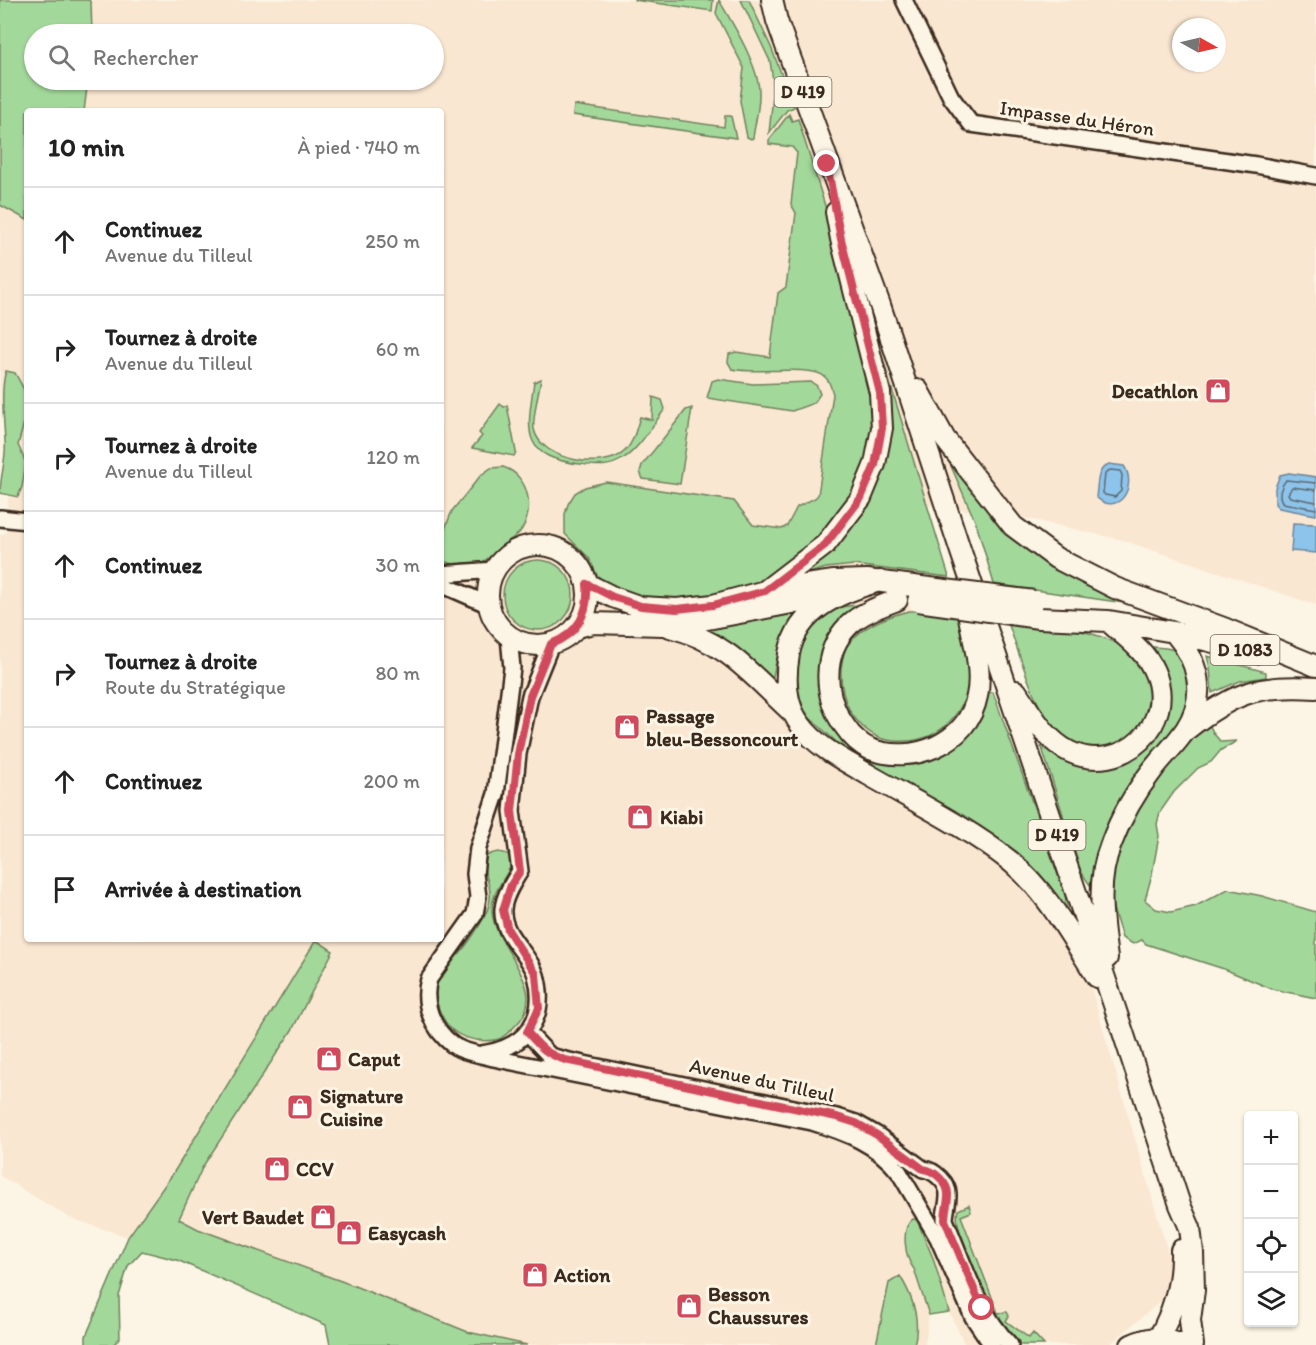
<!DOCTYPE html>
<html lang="fr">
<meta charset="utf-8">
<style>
:root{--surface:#fff;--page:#f6f6f6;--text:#222;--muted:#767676;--line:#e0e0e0}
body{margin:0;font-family:Itim,sans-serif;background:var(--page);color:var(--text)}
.controls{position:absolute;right:18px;bottom:18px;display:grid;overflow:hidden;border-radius:6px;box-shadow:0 2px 4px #0004}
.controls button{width:54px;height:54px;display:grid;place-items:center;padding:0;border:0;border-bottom:2px solid var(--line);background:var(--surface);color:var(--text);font:30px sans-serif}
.compass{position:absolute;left:1172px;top:18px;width:54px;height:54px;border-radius:50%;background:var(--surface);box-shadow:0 2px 4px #0004;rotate:98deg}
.stop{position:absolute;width:18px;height:18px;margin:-14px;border:4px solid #d1495b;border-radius:50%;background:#fff}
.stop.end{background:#d1495b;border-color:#fff;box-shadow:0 2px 6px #0008}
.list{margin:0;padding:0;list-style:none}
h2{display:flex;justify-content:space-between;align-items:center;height:78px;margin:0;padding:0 24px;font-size:26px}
h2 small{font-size:20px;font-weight:400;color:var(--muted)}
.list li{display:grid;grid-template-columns:39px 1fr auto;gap:18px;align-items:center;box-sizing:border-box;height:108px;padding:0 24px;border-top:2px solid var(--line)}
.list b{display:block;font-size:22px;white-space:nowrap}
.list p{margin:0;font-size:20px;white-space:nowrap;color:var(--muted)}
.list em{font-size:20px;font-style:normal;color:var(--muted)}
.icon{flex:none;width:33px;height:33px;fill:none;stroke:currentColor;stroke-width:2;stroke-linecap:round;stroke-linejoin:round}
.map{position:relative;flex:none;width:1316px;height:1345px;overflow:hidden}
.search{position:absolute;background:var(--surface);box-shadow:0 2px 4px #0004;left:24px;top:24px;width:420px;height:66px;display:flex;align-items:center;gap:15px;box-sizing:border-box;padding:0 21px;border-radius:33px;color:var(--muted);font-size:22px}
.panel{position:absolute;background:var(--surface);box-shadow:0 2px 4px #0004;left:24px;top:108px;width:420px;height:834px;border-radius:6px}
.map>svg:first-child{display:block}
.built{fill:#fae7d1;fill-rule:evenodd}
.green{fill:#a3d89b;stroke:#6f815c;stroke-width:1.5}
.water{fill:#8dc4eb;stroke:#6c8699;stroke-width:1.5}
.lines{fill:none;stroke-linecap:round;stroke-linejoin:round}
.shore{stroke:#5c6870;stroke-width:1.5}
.minor-casing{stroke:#3b2a1e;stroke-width:20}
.major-casing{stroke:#3b2a1e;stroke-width:24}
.minor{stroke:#fcf5e5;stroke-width:15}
.major{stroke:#fcf5e5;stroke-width:20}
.major-bridge-casing{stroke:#3b2a1e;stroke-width:24;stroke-linecap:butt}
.major-bridge{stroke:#fcf5e5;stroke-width:20}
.route{stroke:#d1495b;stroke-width:8}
.labels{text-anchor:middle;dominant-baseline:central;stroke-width:6;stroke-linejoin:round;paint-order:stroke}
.shield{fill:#fcf5e5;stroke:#75675a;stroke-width:1.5}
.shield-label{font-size:18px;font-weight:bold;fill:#3b2a1e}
.street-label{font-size:20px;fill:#3b2a1e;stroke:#fcf5e5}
.poi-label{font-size:20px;font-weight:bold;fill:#3b2a1e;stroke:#fcf5e5;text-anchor:start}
</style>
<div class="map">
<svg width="1316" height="1345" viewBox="0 0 1316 1345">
<rect width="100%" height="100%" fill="#fcf5e5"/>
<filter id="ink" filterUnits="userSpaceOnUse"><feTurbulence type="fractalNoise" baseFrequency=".0167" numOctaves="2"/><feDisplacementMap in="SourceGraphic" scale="12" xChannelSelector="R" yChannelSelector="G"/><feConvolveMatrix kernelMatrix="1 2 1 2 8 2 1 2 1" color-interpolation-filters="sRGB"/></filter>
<g filter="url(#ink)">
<path class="built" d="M 89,0 L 1316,0 L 1316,605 L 1122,540 L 1011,515 L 921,505 L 1072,921 L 1178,1287 L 1109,1345 L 965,1345 L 949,1312 L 933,1262 L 926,1302 L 929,1315 L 925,1345 L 528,1345 L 468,1332 L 352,1285 L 198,1229 L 179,1220 L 128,1237 L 70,1218 L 0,1176 L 0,535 L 6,532 L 8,500 L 18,445 L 0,401 L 0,178 L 27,181 L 27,939 L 441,939 L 441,111 L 74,111 L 79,80 L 434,80 L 434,34 L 86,34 L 91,3 ZM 1181,27 L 1217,27 L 1217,63 L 1181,63 Z"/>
<path class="green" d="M 0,0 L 89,0 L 91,3 L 92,34 L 34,34 L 34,80 L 88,80 L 84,111 L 27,111 L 27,220 L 0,205 Z
M 634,0 L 713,0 L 712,11 Z
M 719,0 C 732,23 758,64 759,91 C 760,106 755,123 753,138 L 751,139 L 747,137 L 740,101 L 744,68 L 716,13 Z
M 741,0 L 749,0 L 771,47 L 794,107 L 787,110 L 769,133 L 774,87 L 770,61 Z
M 574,105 L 724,127 L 725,116 L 731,116 L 736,138 L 573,115 Z
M 789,114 L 792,121 L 798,119 L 835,238 L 872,382 L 875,418 L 872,443 L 859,491 L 825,536 L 755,586 L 689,601 L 648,601 L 607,585 L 597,575 L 589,558 L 565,534 L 565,514 L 568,504 L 575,493 L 585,487 L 606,482 L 734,501 L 753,525 L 782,529 L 787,526 L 797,507 L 815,498 L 818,495 L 833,394 C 831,388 830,381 825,377 C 811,364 756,375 732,369 L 728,362 L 729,354 L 736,352 L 770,357 L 778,293 L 786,287 L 796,213 L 791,204 L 797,153 L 792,147 L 769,144 L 769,140 Z
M 876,337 L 949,577 L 854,565 L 826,568 L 791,578 L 848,530 L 890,418 Z
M 6,371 L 15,373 L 27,395 L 24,423 L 18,445 L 26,463 L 22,487 L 18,497 L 0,493 C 0,476 7,458 5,441 C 4,420 0,389 6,371 Z
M 541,379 C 539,392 532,418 534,429 C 540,461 605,471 625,451 C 634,442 636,429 640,417 L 652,420 L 653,397 L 662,400 L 665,409 C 654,423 639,449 624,458 C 610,468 596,466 580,464 C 520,457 527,431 534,382 Z
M 718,379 L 753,384 L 811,382 L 817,386 L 820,394 L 814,403 L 792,411 L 707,398 L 712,381 Z
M 500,404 L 504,407 L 507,405 L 516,452 L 514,456 L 472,448 L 482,436 L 479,433 Z
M 692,408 L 680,484 L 643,479 L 640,472 L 642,465 L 686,410 Z
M 947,457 L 971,486 L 1138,605 L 994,584 L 976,523 Z
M 503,467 C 530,475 536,513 519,533 C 514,538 506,542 500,547 C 494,553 486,562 478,564 C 468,568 451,563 441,561 L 441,539 L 452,511 L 481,475 L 491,468 Z
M503 595a35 35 0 1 1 70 0a35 35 0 1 1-70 0Z
M 858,605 L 823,660 L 860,748 L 929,756 L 987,693 L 993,692 L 1065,895 L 1067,908 L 854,758 L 810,718 L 798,704 L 794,667 L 800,641 L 815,617 L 831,608 Z
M 797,609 L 779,648 L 772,681 L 735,646 L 705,628 Z
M 909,611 L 927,611 L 958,617 C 962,631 972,656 971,670 C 968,708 945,740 904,741 C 896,742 884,740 877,737 C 850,722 840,698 841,669 C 842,661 844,649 849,643 C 863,626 888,616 909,611 Z
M 1007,620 C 1046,626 1087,627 1122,646 C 1153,663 1160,712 1132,736 C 1124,743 1113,744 1103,746 C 1082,749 1069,743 1054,728 C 1035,710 1017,646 1007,620 Z
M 1154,647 C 1161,648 1171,647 1177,652 C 1195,665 1189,693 1185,710 L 1100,851 L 1090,885 L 1081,872 L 1038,735 L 1101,767 L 1127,762 L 1143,752 L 1160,732 L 1169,707 L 1169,688 L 1164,669 Z
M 1207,656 L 1266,672 L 1266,677 L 1240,681 L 1212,693 L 1210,668 Z
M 1209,724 L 1214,734 L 1221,742 L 1237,741 L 1221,750 L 1211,762 L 1198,768 L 1174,792 L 1160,812 L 1157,824 L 1159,836 L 1152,874 L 1145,900 L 1156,909 L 1171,912 L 1196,906 L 1228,889 L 1262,896 L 1316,912 L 1316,998 L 1272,989 L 1224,969 L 1146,944 L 1142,940 L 1133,944 L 1122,938 C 1118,923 1110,905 1110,889 C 1109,829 1166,762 1209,724 Z
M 498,852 L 508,854 L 512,863 C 505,880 491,892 492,912 C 495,949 551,988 517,1024 C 512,1029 506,1036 499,1039 C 486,1043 466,1040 455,1032 C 449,1029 444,1020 441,1014 C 434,999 434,982 445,967 C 448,962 454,959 458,955 C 468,944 480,926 486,913 C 491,903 491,892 488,882 C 484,867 475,856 498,852 Z
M 316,940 L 333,951 L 292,1030 L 203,1166 L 179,1219 L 198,1229 L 352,1285 L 468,1332 L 527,1345 L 330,1345 L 326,1325 L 177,1260 L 142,1251 L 128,1266 L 119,1296 L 120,1338 L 113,1345 L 86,1345 L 86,1336 L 128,1237 L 174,1172 Z
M 969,1205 L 971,1212 L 961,1216 L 998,1313 L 1007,1312 L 1009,1316 L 1006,1321 L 1029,1338 L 1033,1333 L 1044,1345 L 1021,1345 C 1011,1338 1003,1327 995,1317 C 984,1300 952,1228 958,1210 Z
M 913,1219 L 917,1220 L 933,1258 L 949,1312 L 929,1315 L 914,1269 C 905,1258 900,1227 913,1219 Z
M 900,1276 C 913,1297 921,1320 914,1345 L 876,1345 L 889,1283 Z"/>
<path class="water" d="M 1109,464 L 1124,466 C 1138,486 1118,518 1096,497 C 1098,484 1096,469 1109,464 Z
M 1289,473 L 1316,477 L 1316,515 L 1279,508 L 1275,504 L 1275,488 L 1280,475 Z
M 1293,523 L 1316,524 L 1316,553 L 1291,551 Z"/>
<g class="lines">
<path class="shore" d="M 1110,470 L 1120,471 L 1122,475 L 1121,491 L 1115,497 L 1105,495 L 1103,493 L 1105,474 Z
M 1316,483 L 1286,480 C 1281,486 1277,496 1283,503 L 1316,509
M 1316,490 L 1292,487 L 1288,494 L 1290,497 L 1316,502"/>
<defs>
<path id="minor" d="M 904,0 L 951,97 L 971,124 L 1256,165 L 1316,176
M 0,518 L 27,521
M 441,574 L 495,570
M 441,584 L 489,605
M 509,637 L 512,668 L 496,794 L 478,848 L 475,874 L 478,897 L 475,914 L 429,979 C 422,1003 432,1029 453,1045 C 462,1052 486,1056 498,1059 L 812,1122 C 845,1132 878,1144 899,1172 L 938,1238 L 973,1317 L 992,1345
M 527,1032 L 550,1056 L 565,1060 L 837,1117 L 856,1123 L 877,1135 L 923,1169 C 934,1170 949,1183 948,1196 C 948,1204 945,1211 945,1220 C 964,1263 976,1310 1010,1345
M 482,1054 C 525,1048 548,1019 536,975 C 529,953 501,935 503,909 C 504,896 513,882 520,871 L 512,811 L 518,754 L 530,696 L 551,644"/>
<path id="major" d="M 772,0 L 777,21 L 880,305 L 960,549 L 1113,1002 L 1180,1205 L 1190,1228 L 1193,1252 L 1194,1290 L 1190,1320 L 1193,1345
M 918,390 L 945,439 L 1013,526 L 1056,558 L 1115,588 L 1226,629 L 1316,666
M488 595a50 50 0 1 1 100 0a50 50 0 1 1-100 0Z
M 880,581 C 841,592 797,609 789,654 C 785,677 785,704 800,724 C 816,747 845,761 869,775 C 916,802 967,827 1010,861 C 1047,891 1071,937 1097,977
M 587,584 L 613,597 L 641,607 L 677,609 L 713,605 L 765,591 L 834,581 L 867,580 L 913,586
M 765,591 L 825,545 L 861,498 L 875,464 L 882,428 L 880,393 L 841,239 L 836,212
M 897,600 C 881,606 861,613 849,625 C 821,653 823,698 846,728 C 851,736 861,745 870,749 C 912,765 968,744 977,696 C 984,664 968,626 965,593
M 1109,621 L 1174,632 L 1256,653
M 577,627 L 593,623 L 662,625 L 686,623 L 792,603 L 829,599
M 670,627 C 728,642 752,676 794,714
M 1016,691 C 1031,713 1045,740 1070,752 C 1121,776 1178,724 1154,671 C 1145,650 1124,636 1108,621 L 1039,618
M 1187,729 C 1233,693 1258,684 1316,688
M 1107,958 C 1102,919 1096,881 1111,844 C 1121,817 1136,791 1154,768 C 1164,755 1177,743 1186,729 C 1208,695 1198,660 1174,632
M 1159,1337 C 1174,1310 1182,1281 1181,1250
M 1131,1345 C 1153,1335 1160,1337 1182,1345"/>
</defs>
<use href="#minor" class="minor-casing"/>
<use href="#major" class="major-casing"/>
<use href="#minor" class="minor"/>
<use href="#major" class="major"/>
<defs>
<path id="major-bridge" d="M 913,586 L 1034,601
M 918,601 L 1039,618"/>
</defs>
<use href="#major-bridge" class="major-bridge-casing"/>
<use href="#major-bridge" class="major-bridge"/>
</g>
</g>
<g class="lines" filter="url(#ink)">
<path class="route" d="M 827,164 L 841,239 L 880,393 L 882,428 L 875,465 L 861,498 L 825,545 L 765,591 L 713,605 L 677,609 L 641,606 L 613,597 L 587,584 C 589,613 579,633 551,644 L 530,696 L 518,754 L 512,811 L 520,871 L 511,885 L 503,910 L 508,930 L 536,974 L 539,1008 L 527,1032 C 540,1047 546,1054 565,1060 L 837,1117 L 856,1123 L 877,1135 L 923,1169 C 934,1170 949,1183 948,1196 C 948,1204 945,1211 945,1220 L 982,1308"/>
</g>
<defs>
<symbol id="shop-square" viewBox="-11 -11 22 22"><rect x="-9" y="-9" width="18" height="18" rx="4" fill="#d1495b" stroke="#fcf5e5"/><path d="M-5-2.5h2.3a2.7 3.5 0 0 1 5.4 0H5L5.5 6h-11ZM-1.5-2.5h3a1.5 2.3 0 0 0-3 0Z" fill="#fff"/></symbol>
</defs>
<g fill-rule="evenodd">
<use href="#shop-square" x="1203" y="376" width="30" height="30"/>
<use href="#shop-square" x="612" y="712" width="30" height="30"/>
<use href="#shop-square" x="625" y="802" width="30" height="30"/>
<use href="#shop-square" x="314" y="1044" width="30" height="30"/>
<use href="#shop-square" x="285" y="1092" width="30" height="30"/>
<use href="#shop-square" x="262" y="1154" width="30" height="30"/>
<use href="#shop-square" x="308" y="1202" width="30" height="30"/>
<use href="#shop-square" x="334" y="1218" width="30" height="30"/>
<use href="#shop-square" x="520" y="1260" width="30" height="30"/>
<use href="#shop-square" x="674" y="1291" width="30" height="30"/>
</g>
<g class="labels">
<g class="shield">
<rect x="774.5" y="77" width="57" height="30" rx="4.5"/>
<rect x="1210.5" y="635" width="69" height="30" rx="4.5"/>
<rect x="1028.5" y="820" width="57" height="30" rx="4.5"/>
</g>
<g class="shield-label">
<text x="803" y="92">D 419</text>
<text x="1245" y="650">D 1083</text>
<text x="1057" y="835">D 419</text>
</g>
<g class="street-label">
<text transform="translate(1077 118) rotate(8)">Impasse du Héron</text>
<text transform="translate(762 1080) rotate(12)">Avenue du Tilleul</text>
</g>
<g class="poi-label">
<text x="1198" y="391" text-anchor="end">Decathlon</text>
<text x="646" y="716">Passage<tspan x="646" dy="23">bleu-Bessoncourt</tspan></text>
<text x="660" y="817">Kiabi</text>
<text x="348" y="1059">Caput</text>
<text x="320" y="1096">Signature<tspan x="320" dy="23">Cuisine</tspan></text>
<text x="296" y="1169">CCV</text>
<text x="304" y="1217" text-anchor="end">Vert Baudet</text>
<text x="368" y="1233">Easycash</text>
<text x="554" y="1275">Action</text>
<text x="708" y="1294">Besson<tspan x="708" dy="23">Chaussures</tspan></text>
</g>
</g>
</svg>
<div class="controls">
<button>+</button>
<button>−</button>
<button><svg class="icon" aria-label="locate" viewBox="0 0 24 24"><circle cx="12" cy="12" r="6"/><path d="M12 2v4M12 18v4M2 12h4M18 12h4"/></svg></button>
<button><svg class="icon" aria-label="layers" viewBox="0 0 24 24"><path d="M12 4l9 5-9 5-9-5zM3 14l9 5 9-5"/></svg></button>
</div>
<svg class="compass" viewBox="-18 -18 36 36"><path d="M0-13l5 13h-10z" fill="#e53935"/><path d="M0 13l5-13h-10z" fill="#767676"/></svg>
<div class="stop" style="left:982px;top:1308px"></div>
<div class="stop end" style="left:827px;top:164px"></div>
<div class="search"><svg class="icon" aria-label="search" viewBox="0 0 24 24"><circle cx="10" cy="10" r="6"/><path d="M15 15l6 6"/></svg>Rechercher</div>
<section class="panel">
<h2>10 min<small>À pied · 740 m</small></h2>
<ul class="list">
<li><svg class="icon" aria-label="ahead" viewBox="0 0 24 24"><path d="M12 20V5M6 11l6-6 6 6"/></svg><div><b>Continuez</b><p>Avenue du Tilleul</p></div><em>250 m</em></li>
<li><svg class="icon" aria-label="right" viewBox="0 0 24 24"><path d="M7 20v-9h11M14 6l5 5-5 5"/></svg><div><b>Tournez à droite</b><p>Avenue du Tilleul</p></div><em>60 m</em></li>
<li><svg class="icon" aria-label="right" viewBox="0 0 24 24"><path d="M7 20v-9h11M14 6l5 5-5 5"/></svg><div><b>Tournez à droite</b><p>Avenue du Tilleul</p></div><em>120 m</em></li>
<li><svg class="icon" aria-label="ahead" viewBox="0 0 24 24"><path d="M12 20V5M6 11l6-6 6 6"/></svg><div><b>Continuez</b></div><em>30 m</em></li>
<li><svg class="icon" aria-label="right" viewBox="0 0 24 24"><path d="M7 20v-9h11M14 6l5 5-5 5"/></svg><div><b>Tournez à droite</b><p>Route du Stratégique</p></div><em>80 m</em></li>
<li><svg class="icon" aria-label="ahead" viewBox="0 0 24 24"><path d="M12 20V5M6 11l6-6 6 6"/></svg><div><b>Continuez</b></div><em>200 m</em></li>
<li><svg class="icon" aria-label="arrive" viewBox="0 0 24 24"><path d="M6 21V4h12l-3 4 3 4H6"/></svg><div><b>Arrivée à destination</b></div></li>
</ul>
</section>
</div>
